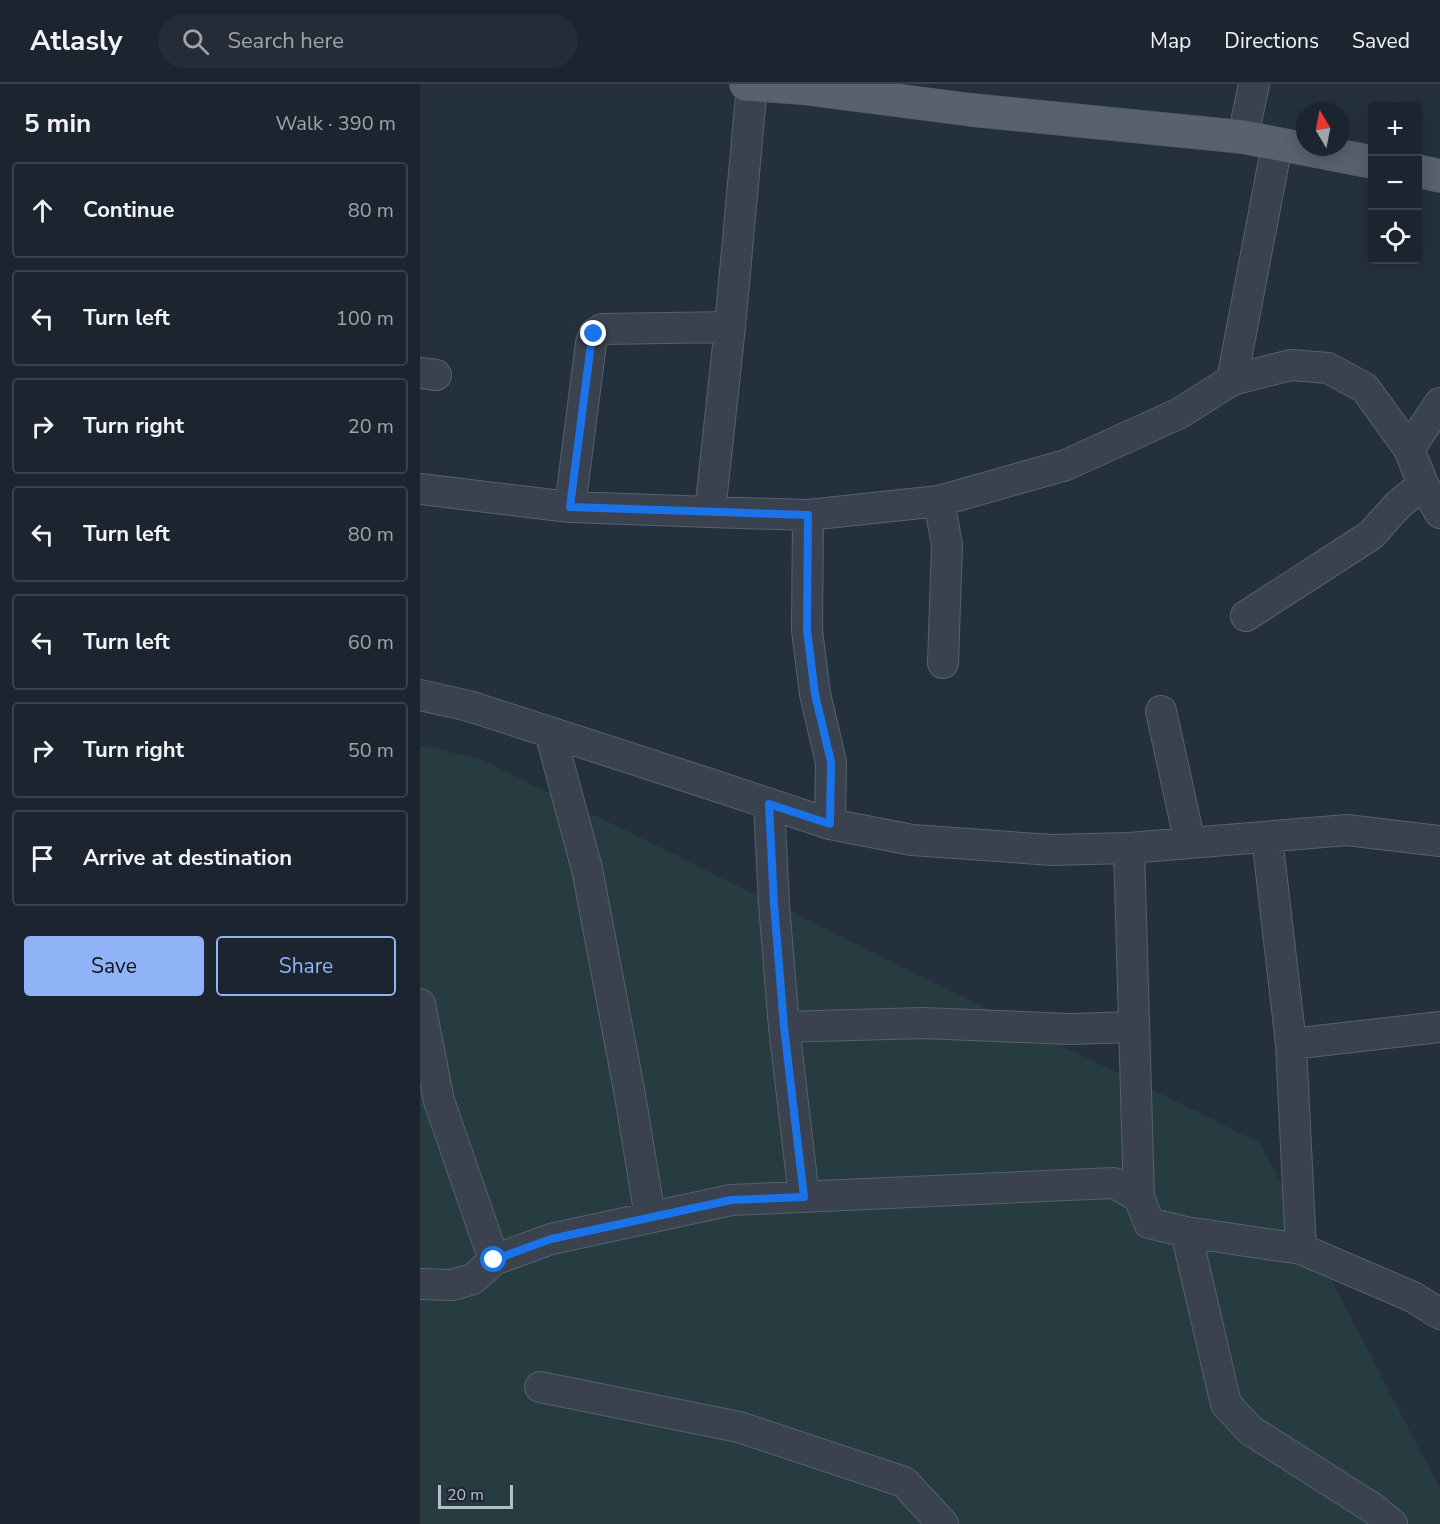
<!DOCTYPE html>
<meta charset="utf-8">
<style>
:root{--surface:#1c242f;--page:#252c37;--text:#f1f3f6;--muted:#a0a4aa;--line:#3a414b;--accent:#8fb3f6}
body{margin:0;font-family:"Nunito Sans",sans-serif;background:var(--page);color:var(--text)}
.controls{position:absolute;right:18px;top:18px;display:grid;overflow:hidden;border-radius:6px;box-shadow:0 3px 15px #0003}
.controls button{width:54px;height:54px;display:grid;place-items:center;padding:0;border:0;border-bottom:2px solid var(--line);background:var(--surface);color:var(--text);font:30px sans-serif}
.compass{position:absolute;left:876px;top:18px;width:54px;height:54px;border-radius:50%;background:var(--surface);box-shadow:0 3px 15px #0003;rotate:350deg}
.scale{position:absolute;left:18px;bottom:15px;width:75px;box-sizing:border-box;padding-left:6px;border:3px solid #b6bdca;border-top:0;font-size:16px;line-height:21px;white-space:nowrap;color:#b6bdca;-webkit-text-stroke:4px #1e2734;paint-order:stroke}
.stop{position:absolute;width:18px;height:18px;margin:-14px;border:4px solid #1a73e8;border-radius:50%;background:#fff}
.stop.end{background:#1a73e8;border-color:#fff;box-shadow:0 2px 6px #0008}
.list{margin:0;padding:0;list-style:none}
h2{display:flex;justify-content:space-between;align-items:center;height:78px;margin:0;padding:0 24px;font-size:26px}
h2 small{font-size:20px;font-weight:400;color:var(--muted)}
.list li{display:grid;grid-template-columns:39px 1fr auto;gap:18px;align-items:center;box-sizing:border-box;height:96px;margin:0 12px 12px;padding:0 12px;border:2px solid var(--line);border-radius:6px}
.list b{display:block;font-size:22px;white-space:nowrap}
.list em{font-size:20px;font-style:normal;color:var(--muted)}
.actions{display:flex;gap:12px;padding:18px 24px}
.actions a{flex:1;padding:14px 0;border:2px solid var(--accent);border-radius:6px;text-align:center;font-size:21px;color:var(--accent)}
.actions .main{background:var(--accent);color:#111}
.icon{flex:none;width:33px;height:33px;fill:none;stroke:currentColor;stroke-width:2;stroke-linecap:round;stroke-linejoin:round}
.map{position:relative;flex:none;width:1020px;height:1440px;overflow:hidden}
header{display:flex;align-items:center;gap:36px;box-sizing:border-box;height:84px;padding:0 30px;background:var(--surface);border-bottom:2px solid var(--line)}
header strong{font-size:28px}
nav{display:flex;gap:33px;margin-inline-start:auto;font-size:21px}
.search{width:420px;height:54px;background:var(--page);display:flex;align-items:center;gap:15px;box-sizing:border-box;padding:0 21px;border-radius:33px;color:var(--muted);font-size:22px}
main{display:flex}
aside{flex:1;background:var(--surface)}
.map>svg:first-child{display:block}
.green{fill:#273c40}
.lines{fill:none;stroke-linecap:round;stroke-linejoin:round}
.street-casing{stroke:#57606d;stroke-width:32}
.primary-casing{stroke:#434b58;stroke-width:34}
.street{stroke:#3a424f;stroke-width:30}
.primary{stroke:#58616f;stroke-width:33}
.route{stroke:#1a73e8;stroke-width:8}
</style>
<header>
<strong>Atlasly</strong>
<div class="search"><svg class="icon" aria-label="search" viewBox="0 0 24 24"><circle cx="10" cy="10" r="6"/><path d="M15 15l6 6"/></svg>Search here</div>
<nav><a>Map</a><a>Directions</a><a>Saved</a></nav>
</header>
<main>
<aside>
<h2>5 min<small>Walk · 390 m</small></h2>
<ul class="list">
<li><svg class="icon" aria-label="ahead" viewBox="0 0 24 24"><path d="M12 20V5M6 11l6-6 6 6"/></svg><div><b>Continue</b></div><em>80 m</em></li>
<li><svg class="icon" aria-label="left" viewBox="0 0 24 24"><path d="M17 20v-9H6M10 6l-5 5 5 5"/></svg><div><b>Turn left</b></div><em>100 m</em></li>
<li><svg class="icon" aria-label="right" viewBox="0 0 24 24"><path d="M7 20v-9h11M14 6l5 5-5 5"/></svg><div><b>Turn right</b></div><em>20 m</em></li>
<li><svg class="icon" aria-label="left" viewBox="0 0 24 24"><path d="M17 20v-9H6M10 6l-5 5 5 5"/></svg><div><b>Turn left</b></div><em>80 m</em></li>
<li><svg class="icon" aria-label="left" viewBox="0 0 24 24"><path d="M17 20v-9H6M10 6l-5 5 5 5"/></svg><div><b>Turn left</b></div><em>60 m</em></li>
<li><svg class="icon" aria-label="right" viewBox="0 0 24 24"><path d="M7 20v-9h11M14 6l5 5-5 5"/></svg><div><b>Turn right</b></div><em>50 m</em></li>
<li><svg class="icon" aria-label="arrive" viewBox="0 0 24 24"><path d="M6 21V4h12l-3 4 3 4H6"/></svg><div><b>Arrive at destination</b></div></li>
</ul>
<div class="actions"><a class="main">Save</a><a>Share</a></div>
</aside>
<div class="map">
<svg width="1020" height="1440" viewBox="0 0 1020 1440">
<rect width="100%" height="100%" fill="#25303f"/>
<path class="green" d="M 0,661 L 62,676 L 840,1059 L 1020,1405 L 1020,1440 L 0,1440 Z"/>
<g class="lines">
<defs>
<path id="street" d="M 332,1 L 310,243 L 290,428 L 388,431 L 519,417 L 646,381 L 760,329 L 812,296 L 871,281 L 908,284 L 945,304 L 989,365 L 1003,400 L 1020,429
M 823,53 L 834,0
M 0,289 L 16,291
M 812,296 L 857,61
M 989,365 L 1020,319
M 0,405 L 150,423 L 290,428
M 519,417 L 527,461 L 523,579
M 150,423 L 171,259 L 174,250 L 182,245 L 310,243
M 388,431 L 387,546 L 395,610 L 411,678 L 410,740 L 492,756 L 632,766 L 709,764 L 927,746 L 1020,757
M 826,532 L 951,451 L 977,422 L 1003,400
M 0,611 L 49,622 L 290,700 L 410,740
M 741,627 L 770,759
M 130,648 L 167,785 L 210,1011 L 230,1133
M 349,720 L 354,820 L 364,943 L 384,1113
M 847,753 L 871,960 L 881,1165
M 709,764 L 719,1113
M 0,920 L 19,1017 L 74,1176
M 364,943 L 503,939 L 650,945 L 714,943
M 871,960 L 1020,943
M 766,1148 L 806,1320 L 830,1346 L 954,1425 L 972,1440
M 0,1200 L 32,1201 L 53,1195 L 74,1176 L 131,1155 L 311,1116 L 694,1099 L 719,1113 L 729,1139 L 766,1148 L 881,1165 L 993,1213 L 1020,1230
M 120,1303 L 319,1343 L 484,1398 L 523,1440"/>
<path id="primary" d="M 326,0 L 381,4 L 552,26 L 823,53 L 952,78
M 998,87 L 1020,92"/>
</defs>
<use href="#street" class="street-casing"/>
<use href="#primary" class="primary-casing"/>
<use href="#street" class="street"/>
<use href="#primary" class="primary"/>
</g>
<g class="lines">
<path class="route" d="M 74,1176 L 131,1155 L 311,1116 L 384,1113 L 364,943 L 354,820 L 349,720 L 410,740 L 411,678 L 395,610 L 387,546 L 388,431 L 150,423 L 171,260 L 174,250"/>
</g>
</svg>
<div class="controls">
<button>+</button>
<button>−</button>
<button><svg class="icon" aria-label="locate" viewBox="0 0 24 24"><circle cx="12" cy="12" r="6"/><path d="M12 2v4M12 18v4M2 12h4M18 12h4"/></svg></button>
</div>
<svg class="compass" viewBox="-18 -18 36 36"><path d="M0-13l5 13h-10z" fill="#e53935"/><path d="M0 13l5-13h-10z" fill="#a0a4aa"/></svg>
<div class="scale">20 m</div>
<div class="stop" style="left:74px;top:1176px"></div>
<div class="stop end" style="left:174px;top:250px"></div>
</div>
</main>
